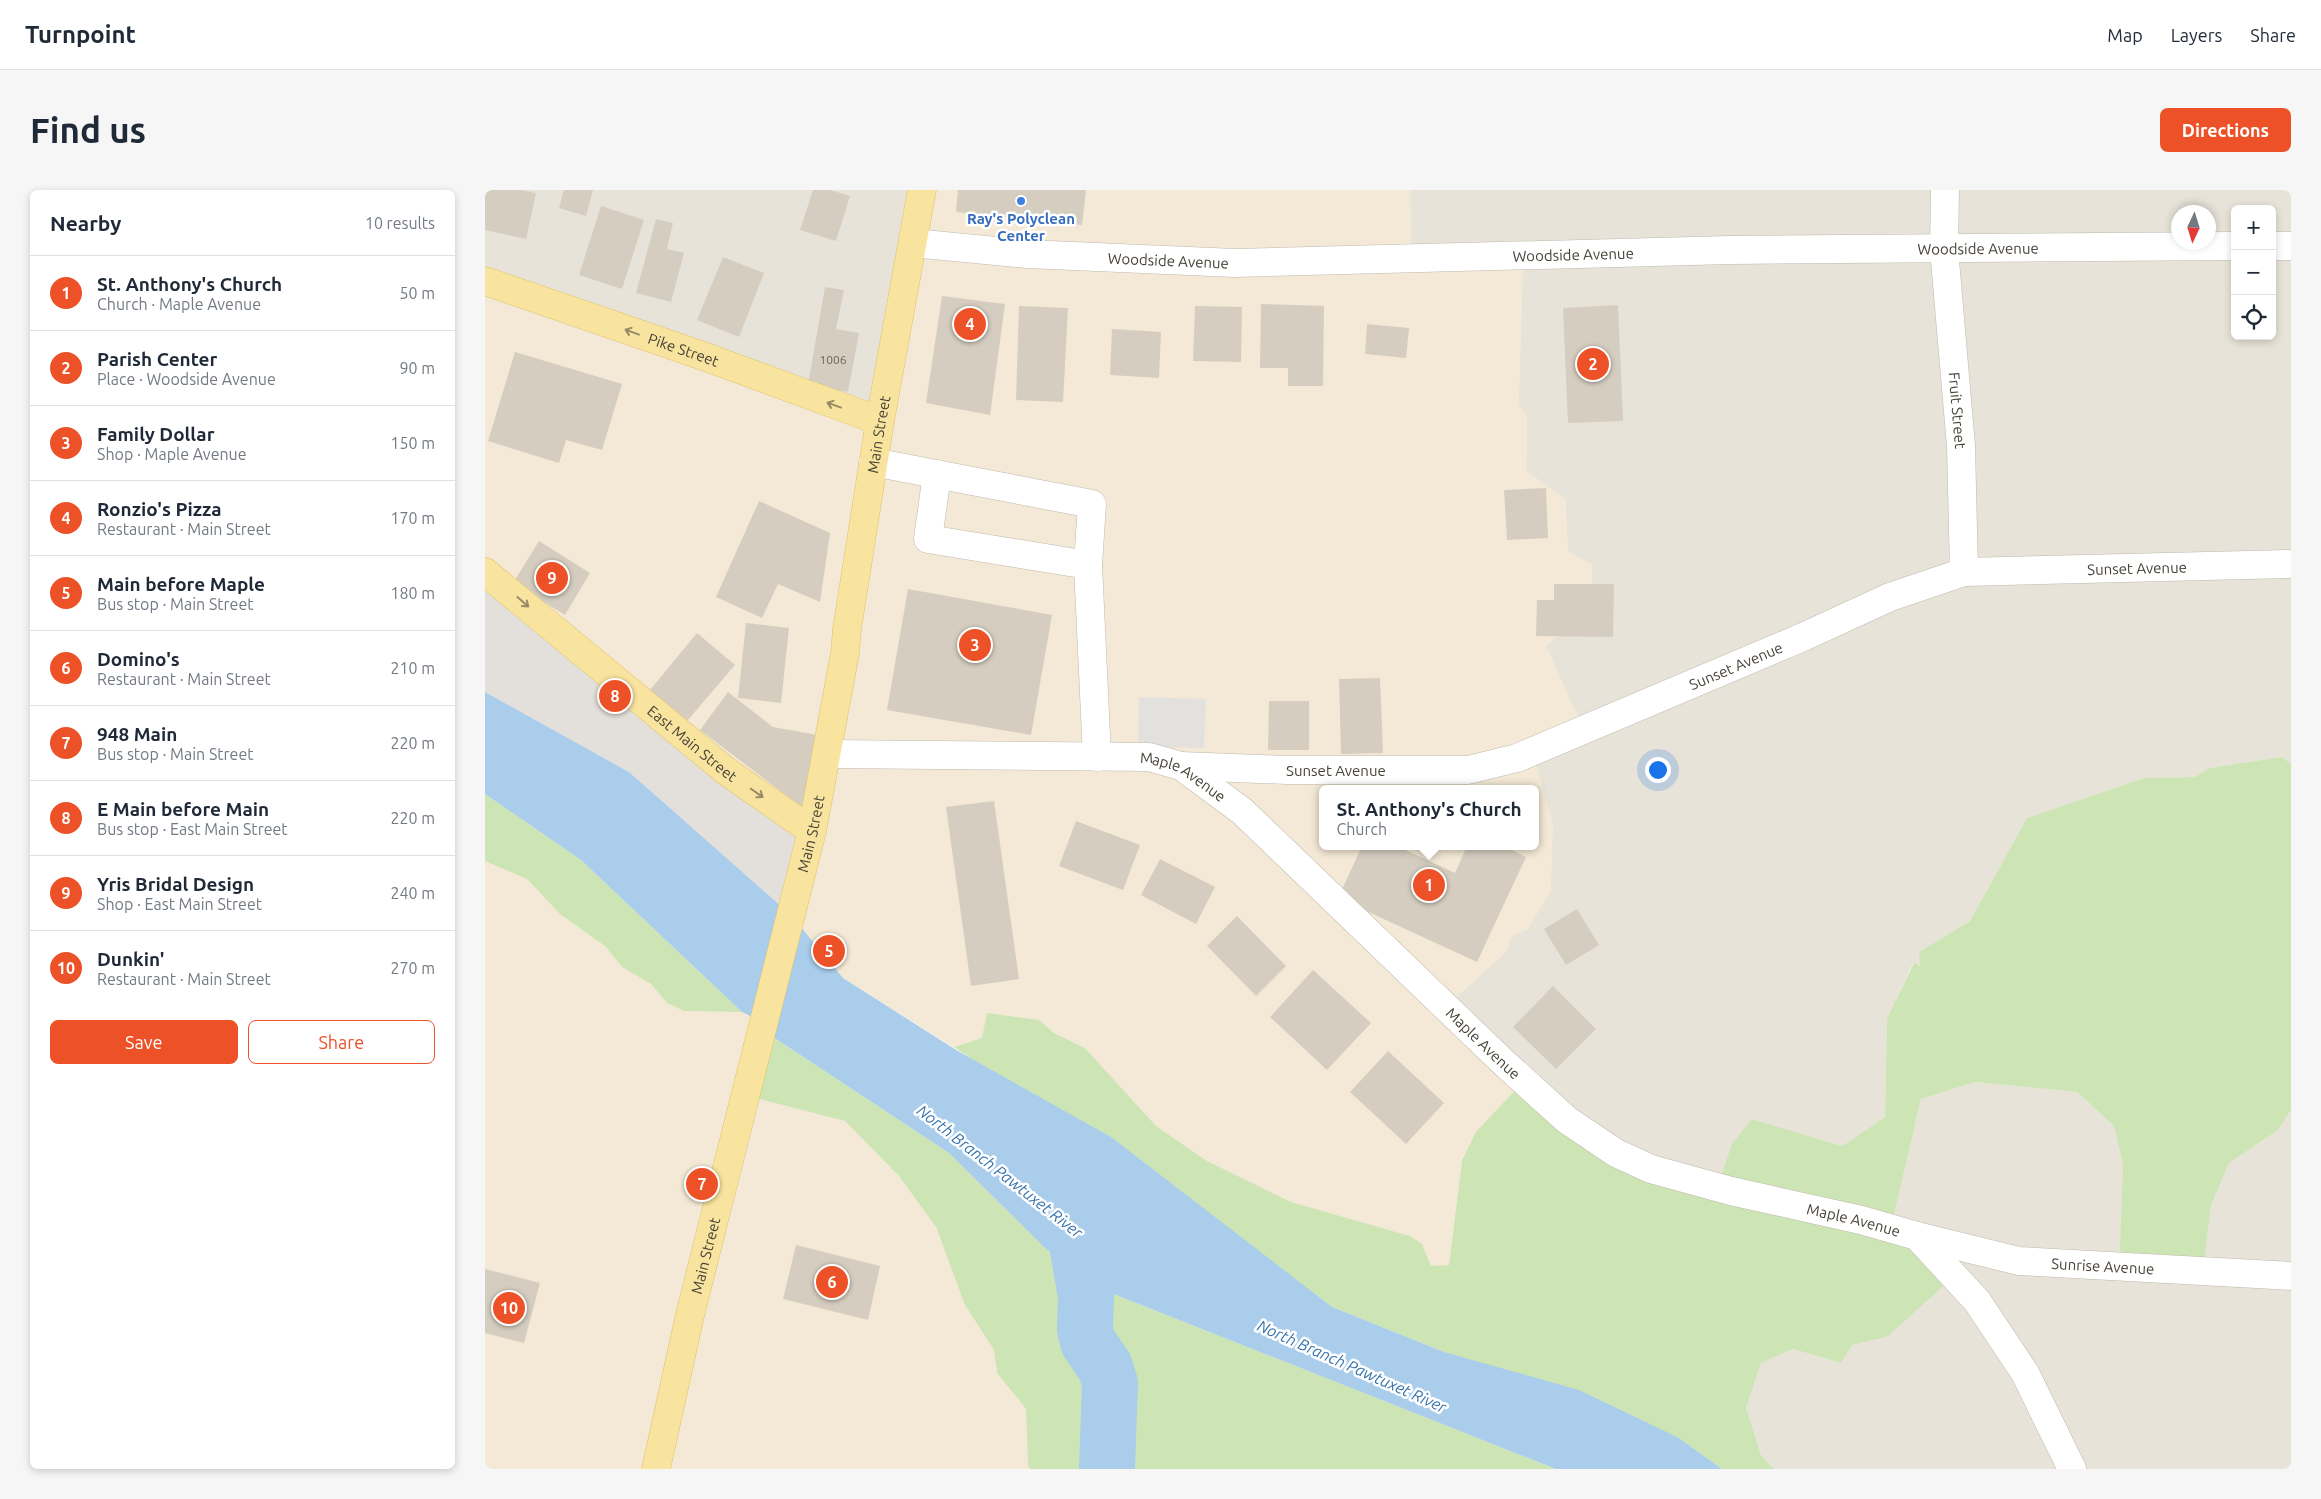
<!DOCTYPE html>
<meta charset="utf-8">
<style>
:root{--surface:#fff;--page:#f6f6f7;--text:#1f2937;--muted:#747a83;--line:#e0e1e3;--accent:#ed5127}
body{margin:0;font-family:Ubuntu,sans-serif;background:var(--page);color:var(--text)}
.controls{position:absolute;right:15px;top:15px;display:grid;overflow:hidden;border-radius:8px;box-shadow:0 2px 8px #0003}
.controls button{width:45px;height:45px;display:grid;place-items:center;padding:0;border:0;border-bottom:1px solid var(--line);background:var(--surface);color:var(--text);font:25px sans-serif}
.compass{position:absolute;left:1686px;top:15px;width:45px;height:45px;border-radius:50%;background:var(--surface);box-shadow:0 2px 8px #0003;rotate:184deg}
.you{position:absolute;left:1172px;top:579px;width:18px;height:18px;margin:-12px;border:4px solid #fff;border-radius:50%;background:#1a73e8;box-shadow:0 0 0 8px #1a73e833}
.badge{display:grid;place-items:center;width:32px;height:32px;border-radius:50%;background:var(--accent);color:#fff;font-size:16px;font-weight:700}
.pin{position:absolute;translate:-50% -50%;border:2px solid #fff;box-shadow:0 1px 5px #0006}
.popup{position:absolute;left:834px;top:595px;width:220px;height:65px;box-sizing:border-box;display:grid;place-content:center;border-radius:8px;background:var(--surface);filter:drop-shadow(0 1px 4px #0005);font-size:16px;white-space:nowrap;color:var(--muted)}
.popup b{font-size:19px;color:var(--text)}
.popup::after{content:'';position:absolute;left:50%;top:100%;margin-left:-10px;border:10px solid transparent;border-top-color:var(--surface)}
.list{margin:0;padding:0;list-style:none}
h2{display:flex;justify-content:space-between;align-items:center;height:65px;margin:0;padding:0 20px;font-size:21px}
h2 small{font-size:16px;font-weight:400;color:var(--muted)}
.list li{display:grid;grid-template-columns:32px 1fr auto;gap:15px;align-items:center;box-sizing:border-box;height:75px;padding:0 20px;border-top:1px solid var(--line)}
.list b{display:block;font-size:19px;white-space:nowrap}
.list p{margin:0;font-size:16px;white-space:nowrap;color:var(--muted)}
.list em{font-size:16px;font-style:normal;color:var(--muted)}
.actions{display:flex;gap:10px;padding:15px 20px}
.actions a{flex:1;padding:11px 0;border:1px solid var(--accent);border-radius:8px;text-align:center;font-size:18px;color:var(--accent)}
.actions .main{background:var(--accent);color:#fff}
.icon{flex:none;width:28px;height:28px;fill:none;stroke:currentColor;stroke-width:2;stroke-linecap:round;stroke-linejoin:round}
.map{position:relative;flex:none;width:1806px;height:1279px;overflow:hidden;border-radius:8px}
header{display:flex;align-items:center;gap:30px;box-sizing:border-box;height:70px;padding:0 25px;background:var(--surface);border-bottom:1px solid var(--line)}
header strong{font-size:24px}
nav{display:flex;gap:28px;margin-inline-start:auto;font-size:18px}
.intro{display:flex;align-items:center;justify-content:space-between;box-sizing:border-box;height:120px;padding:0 30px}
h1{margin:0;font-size:35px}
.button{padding:12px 22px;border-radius:8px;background:var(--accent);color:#fff;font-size:18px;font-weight:700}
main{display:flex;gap:30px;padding:0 30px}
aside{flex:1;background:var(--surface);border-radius:8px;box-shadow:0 2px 8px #0003}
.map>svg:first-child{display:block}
.residential{fill:#e7e3d8;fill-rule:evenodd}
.commercial{fill:#f4e9d6;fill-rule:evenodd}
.industrial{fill:#e3e0db}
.green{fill:#cde5b5}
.parking{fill:#e3e1de}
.water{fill:#aacdec}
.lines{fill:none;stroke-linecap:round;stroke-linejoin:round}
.river{stroke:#aacdec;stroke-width:56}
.building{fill:#d5cec0}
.minor-casing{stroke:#bfb9ad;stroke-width:29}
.major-casing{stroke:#ddc26e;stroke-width:29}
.minor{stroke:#fff;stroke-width:28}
.major{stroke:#f8e49e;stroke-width:28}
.oneway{stroke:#978b66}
.shop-dot{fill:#3f7fe0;stroke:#fff;stroke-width:2}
.labels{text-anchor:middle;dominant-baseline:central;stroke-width:5;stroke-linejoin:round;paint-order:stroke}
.number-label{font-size:12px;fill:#6a655a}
.shop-label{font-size:15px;font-weight:bold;fill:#366cbe;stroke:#fff}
.street-label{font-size:15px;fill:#474238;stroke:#fff}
.water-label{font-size:16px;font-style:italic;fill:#3774ad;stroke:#fff}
</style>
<header>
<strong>Turnpoint</strong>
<nav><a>Map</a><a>Layers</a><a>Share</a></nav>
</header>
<div class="intro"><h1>Find us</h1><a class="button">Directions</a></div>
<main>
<aside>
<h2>Nearby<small>10 results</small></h2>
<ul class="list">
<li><span class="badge">1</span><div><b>St. Anthony's Church</b><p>Church · Maple Avenue</p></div><em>50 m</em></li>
<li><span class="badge">2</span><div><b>Parish Center</b><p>Place · Woodside Avenue</p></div><em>90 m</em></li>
<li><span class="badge">3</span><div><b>Family Dollar</b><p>Shop · Maple Avenue</p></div><em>150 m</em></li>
<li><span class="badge">4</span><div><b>Ronzio's Pizza</b><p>Restaurant · Main Street</p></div><em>170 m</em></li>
<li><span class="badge">5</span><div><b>Main before Maple</b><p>Bus stop · Main Street</p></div><em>180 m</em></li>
<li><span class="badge">6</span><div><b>Domino's</b><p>Restaurant · Main Street</p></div><em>210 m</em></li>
<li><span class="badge">7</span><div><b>948 Main</b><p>Bus stop · Main Street</p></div><em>220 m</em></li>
<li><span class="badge">8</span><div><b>E Main before Main</b><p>Bus stop · East Main Street</p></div><em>220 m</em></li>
<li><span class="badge">9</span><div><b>Yris Bridal Design</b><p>Shop · East Main Street</p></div><em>240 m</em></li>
<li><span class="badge">10</span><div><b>Dunkin'</b><p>Restaurant · Main Street</p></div><em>270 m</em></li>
</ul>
<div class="actions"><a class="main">Save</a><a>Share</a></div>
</aside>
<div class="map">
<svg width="1806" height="1279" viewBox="0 0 1806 1279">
<rect width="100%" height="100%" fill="#f4f1ea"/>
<path class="residential" d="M 0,0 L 435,0 L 396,225 L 0,94 Z
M 925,0 L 1806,0 L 1806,574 L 1797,567 L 1724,578 L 1710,587 L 1659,588 L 1542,628 L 1485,731 L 1434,762 L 1435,776 L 1428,773 L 1402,828 L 1400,927 L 1357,956 L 1267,929 L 1232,998 L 1144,974 L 963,814 L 1022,761 L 1026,746 L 1043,739 L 1068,635 L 1048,567 L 1096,534 L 1061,456 L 1072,446 L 1108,440 L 1083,361 L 1080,309 L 1041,281 L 1042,227 L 926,56 ZM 1750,19 L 1787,19 L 1787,146 L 1750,146 ZM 1694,22 L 1724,22 L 1724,52 L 1694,52 Z
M 1490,892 L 1592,902 L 1629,936 L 1638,975 L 1634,1078 L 1718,1081 L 1726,1014 L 1744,973 L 1793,940 L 1806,920 L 1806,1279 L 1289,1279 L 1276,1265 L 1261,1218 L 1276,1173 L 1308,1159 L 1356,1173 L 1367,1155 L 1403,1147 L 1408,1029 L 1436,909 Z"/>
<path class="commercial" d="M 435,0 L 925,0 L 926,56 L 1038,76 L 1034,214 L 1042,226 L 1041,281 L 1080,309 L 1083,361 L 1107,374 L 1108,441 L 1072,446 L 1061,456 L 1096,534 L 1049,567 L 1068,635 L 1066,701 L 1043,739 L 1026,746 L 1022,761 L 963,815 L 1034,896 L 991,942 L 977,969 L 964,1075 L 946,1077 L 937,1054 L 925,1046 L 806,1012 L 722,971 L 671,936 L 600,858 L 569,843 L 554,830 L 469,857 L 358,788 L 306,725 L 0,385 L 0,94 L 388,232 ZM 838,599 L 1050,599 L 1050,656 L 838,656 Z
M 0,670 L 42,689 L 75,724 L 120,756 L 137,777 L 166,794 L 182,813 L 199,821 L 257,822 L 275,831 L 262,906 L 360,931 L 414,986 L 451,1037 L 480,1115 L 509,1160 L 512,1183 L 541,1219 L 543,1275 L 545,1279 L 0,1279 Z"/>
<path class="industrial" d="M 0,385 L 316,637 L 300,722 L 144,582 L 0,502 Z"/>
<path class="green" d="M 1797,567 L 1806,574 L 1806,920 L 1793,940 L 1744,973 L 1726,1015 L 1718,1081 L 1634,1078 L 1638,975 L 1629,936 L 1592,902 L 1490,892 L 1436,909 L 1408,1029 L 1465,1090 L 1402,1147 L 1367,1155 L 1356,1173 L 1308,1159 L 1276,1173 L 1261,1218 L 1276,1265 L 1289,1279 L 1237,1279 L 1194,1248 L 959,1162 L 847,1117 L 779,1066 L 469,857 L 497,848 L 502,823 L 554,830 L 569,843 L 600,858 L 671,936 L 722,971 L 806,1012 L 925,1046 L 937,1054 L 946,1076 L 964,1075 L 977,970 L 991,942 L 1034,896 L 1079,934 L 1232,998 L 1247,954 L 1267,929 L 1357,956 L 1400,927 L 1402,828 L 1429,773 L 1435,776 L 1434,762 L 1485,731 L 1542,628 L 1659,588 L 1710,587 L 1724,578 Z
M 0,604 L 96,670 L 257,822 L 199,821 L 182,813 L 166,794 L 137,777 L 120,756 L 75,724 L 42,689 L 2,672 L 0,670 Z
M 279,841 L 464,963 L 560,1058 L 621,1101 L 1071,1279 L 545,1279 L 543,1275 L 541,1219 L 512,1183 L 509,1160 L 480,1115 L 451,1037 L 414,986 L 360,931 L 262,906 Z"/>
<path class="parking" d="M 654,507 L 721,509 L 719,558 L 653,556 Z"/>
<path class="water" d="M 0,502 L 144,582 L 306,725 L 358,788 L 471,860 L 626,947 L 847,1117 L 959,1162 L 1094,1200 L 1194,1248 L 1237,1279 L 1071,1279 L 621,1101 L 560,1058 L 464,963 L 279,841 L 275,831 L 257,822 L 96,670 L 0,604 Z"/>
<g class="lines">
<path class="river" d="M 590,1043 L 601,1106 L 600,1139 L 603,1152 L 620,1177 L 625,1193 L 622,1279"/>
</g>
<path class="building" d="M 0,0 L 37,0 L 51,3 L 41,49 L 0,40 Z
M 79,0 L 108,0 L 101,26 L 74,18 Z
M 328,0 L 345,0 L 365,6 L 351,51 L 315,40 Z
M 473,0 L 601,0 L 597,35 L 471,22 Z
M 116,16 L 159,30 L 137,99 L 94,85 Z
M 171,29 L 188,33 L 182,59 L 199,63 L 186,112 L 151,103 Z
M 238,67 L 279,83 L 254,147 L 212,130 Z
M 340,97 L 359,100 L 351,139 L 374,143 L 363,202 L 323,195 Z
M 457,106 L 520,114 L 505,225 L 441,213 Z
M 776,114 L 839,116 L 838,196 L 803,196 L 803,178 L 775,178 Z
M 1133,115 L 1138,231 L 1083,233 L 1078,118 Z
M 534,116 L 583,118 L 578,212 L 531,210 Z
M 710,116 L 757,117 L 756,172 L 708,171 Z
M 882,134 L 924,138 L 921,168 L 880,164 Z
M 627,139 L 676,142 L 674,188 L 625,185 Z
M 30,162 L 137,194 L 117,260 L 81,250 L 74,273 L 3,251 Z
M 1061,298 L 1063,348 L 1022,350 L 1019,300 Z
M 274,311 L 345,343 L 335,412 L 293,394 L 277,428 L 231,407 Z
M 54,351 L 105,383 L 80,425 L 28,393 Z
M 1069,394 L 1129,394 L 1128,447 L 1051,446 L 1052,410 L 1069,410 Z
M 423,399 L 567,425 L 546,545 L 402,520 Z
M 261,433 L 304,438 L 296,513 L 253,508 Z
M 212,443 L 250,475 L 202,531 L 165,500 Z
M 895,488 L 898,563 L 856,564 L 854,489 Z
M 243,502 L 288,537 L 332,545 L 319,619 L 215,540 Z
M 784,511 L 824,511 L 824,560 L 783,560 Z
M 509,611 L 534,789 L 486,796 L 461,617 Z
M 591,631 L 655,655 L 638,700 L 574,676 Z
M 877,656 L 912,656 L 970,683 L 982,656 L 1018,656 L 1041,667 L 992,772 L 853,708 Z
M 675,669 L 730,697 L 711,734 L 656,705 Z
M 1092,719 L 1114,755 L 1081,775 L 1059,739 Z
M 752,726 L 801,776 L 771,806 L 722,756 Z
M 828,780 L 886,833 L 842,880 L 785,827 Z
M 1068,796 L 1111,839 L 1071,879 L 1028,837 Z
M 903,861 L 959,913 L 921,954 L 865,902 Z
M 311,1055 L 395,1076 L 383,1130 L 298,1109 Z
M 0,1079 L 55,1093 L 39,1153 L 0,1143 Z"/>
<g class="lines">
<defs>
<g id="minor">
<path id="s1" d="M 1460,0 L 1459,59 L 1476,256 L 1479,382"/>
<path id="s2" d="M 428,53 L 542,64 L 750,73 L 1245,60 L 1750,56"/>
<path d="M 1787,56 L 1806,56"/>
<path d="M 388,272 L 607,314 L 603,375 L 612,567"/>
<path d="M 452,284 L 443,349 L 603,375"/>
<path id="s3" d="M 342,564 L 664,567 L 696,576 L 757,621 L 1017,871 L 1082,930 L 1131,963 L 1166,979 L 1246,1001 L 1376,1030 L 1432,1046 L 1492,1111 L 1540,1183 L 1587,1279"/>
<path id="s4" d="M 696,576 L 802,580 L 983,580 L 1032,568 L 1318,447 L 1405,407 L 1479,382 L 1806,374"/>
<path id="s5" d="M 1432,1046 L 1534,1071 L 1806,1086"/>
</g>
<g id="major">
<path id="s6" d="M 0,91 L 221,167 L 395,231"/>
<path id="s7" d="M 0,382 L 241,581 L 327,641"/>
<path id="s8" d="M 171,1279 L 205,1125 L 327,641 L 360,463 L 362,439 L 395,231 L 437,0"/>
</g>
</defs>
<use href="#minor" class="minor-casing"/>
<use href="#major" class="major-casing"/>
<use href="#minor" class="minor"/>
<use href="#major" class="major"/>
</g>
<defs><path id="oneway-shaft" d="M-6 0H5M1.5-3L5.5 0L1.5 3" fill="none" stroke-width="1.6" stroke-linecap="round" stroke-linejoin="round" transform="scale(1.25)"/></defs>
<g class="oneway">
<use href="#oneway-shaft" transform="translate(147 142) rotate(-160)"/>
<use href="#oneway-shaft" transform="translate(349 215) rotate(-160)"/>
<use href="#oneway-shaft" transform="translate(38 412) rotate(41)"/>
<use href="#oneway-shaft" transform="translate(272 603) rotate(35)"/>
</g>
<circle class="shop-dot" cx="536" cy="11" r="5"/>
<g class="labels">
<g class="number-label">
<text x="348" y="169">1006</text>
</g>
<g class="shop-label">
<text x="536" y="28">Ray's Polyclean<tspan x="536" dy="17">Center</tspan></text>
</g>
<g class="street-label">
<text stroke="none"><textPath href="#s2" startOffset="1066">Woodside Avenue</textPath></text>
<text stroke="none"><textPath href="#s2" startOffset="661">Woodside Avenue</textPath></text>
<text stroke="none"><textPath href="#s2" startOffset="256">Woodside Avenue</textPath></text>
<text stroke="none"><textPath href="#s6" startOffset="210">Pike Street</textPath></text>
<text stroke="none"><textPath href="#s1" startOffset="221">Fruit Street</textPath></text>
<text stroke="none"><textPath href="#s8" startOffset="1059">Main Street</textPath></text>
<text stroke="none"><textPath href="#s4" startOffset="995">Sunset Avenue</textPath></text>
<text stroke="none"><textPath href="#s4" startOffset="575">Sunset Avenue</textPath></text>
<text stroke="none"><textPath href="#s7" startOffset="269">East Main Street</textPath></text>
<text stroke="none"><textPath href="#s4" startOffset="155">Sunset Avenue</textPath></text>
<text stroke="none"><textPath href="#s3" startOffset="361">Maple Avenue</textPath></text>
<text stroke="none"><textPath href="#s8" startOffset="654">Main Street</textPath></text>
<text stroke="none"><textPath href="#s3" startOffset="766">Maple Avenue</textPath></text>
<text stroke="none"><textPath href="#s3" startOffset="1186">Maple Avenue</textPath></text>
<text stroke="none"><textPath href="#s8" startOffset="219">Main Street</textPath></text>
<text stroke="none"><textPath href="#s5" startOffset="189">Sunrise Avenue</textPath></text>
</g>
<g class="water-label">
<text transform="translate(515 981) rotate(38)">North Branch Pawtuxet River</text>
<text transform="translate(867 1176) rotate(24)">North Branch Pawtuxet River</text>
</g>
</g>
</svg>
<div class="controls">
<button>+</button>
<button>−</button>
<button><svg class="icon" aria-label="locate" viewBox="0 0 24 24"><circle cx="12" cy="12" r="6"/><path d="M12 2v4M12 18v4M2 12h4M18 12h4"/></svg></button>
</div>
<svg class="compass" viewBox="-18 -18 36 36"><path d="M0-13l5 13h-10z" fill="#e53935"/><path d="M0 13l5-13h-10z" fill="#747a83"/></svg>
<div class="you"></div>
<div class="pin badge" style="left:944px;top:695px">1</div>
<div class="popup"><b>St. Anthony's Church</b>Church</div>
<div class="pin badge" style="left:1108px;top:174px">2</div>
<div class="pin badge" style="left:490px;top:455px">3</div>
<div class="pin badge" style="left:485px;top:134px">4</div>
<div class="pin badge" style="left:344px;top:761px">5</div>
<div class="pin badge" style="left:347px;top:1092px">6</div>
<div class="pin badge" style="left:217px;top:994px">7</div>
<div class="pin badge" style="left:130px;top:506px">8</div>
<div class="pin badge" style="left:67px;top:388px">9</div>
<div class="pin badge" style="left:24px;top:1118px">10</div>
</div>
</main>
